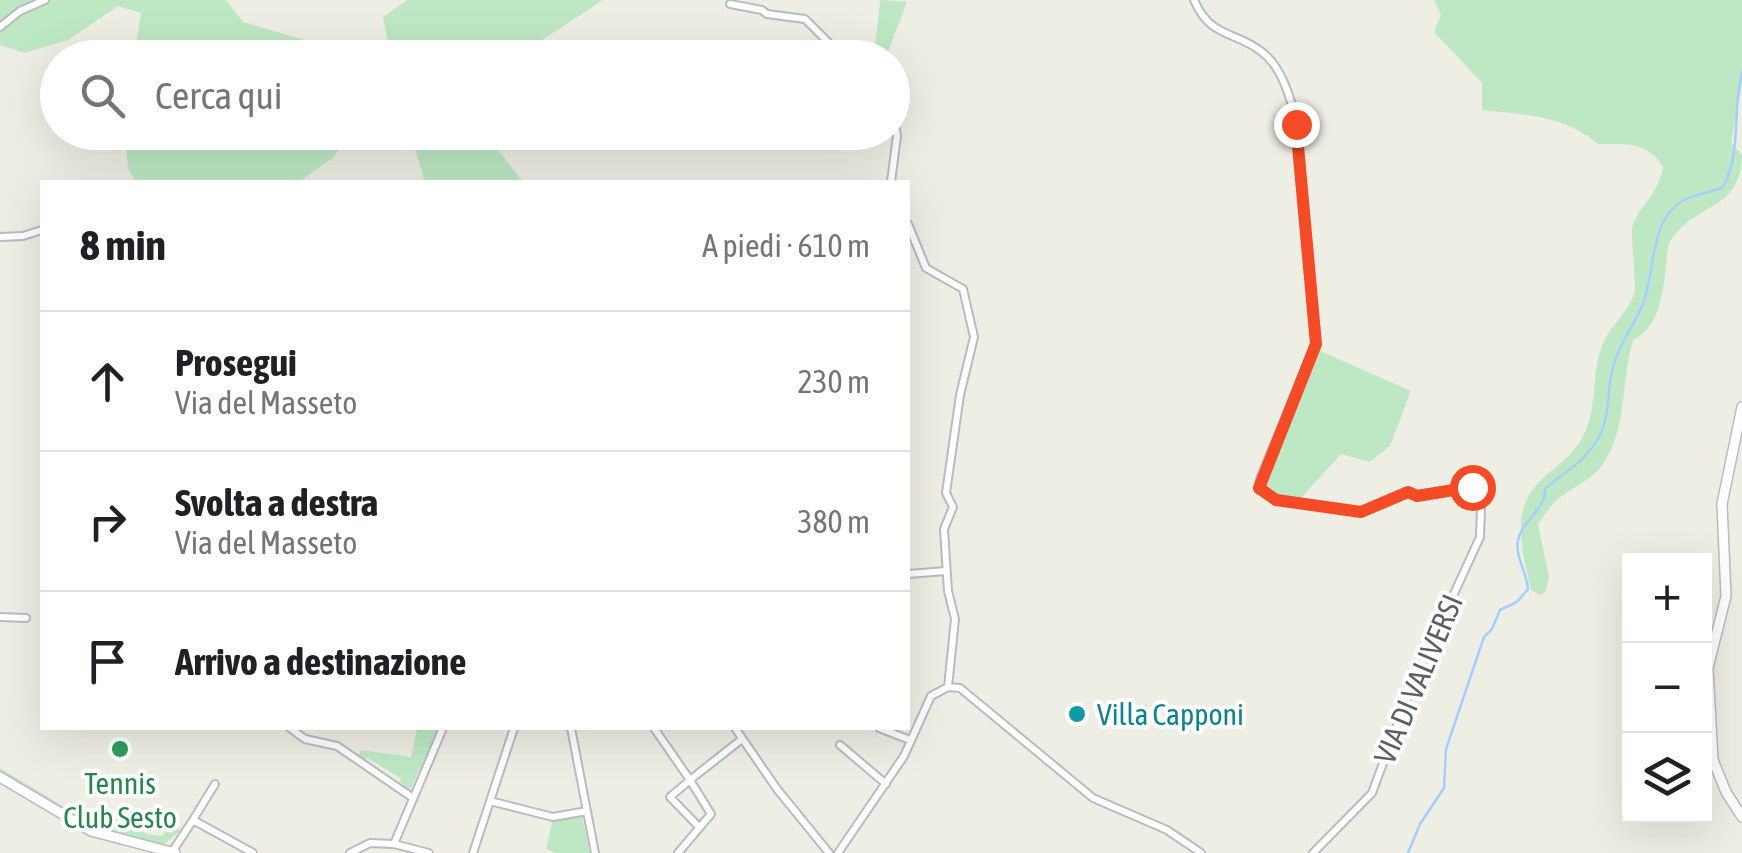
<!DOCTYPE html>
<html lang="it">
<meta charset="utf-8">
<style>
:root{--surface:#fff;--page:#f6f6f6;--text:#202124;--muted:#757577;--line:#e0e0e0}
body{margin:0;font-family:"Asap Condensed",sans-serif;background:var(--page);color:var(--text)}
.controls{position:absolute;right:30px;bottom:30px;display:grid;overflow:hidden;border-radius:0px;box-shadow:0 10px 40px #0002}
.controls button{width:90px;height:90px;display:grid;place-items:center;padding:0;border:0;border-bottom:2px solid var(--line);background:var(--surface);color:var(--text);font:50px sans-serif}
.stop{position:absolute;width:30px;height:30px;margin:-22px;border:8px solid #f44a25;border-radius:50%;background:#fff}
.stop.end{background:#f44a25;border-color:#fff;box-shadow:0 2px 10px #0008}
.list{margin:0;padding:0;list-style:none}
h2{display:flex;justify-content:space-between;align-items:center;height:130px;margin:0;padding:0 40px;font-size:42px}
h2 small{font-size:32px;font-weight:400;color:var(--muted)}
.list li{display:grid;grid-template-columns:65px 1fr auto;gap:30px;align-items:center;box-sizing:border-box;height:140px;padding:0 40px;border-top:2px solid var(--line)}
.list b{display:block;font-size:38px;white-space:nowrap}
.list p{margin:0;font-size:32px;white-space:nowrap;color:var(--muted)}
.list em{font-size:32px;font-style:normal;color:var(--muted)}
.icon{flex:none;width:55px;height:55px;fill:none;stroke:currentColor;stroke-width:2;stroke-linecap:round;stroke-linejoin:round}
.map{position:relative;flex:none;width:1742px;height:853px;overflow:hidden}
.search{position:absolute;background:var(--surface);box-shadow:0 10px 40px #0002;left:40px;top:40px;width:870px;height:110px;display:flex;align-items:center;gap:25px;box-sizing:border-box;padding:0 35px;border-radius:55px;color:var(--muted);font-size:38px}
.panel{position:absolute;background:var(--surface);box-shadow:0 10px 40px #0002;left:40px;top:180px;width:870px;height:550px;border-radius:0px}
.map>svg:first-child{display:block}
.green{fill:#bee8c3}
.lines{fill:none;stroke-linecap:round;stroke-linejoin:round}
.stream{stroke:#a4ceff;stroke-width:2.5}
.street-casing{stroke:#b9bbc1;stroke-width:10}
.secondary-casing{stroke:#b9bcc3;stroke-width:12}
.street{stroke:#fff;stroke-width:6}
.secondary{stroke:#fff;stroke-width:9}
.route{stroke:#f44a25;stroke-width:12}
.culture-dot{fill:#0f9aa8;stroke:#fff;stroke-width:4}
.leisure-dot{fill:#2e9e5b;stroke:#fff;stroke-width:4}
.labels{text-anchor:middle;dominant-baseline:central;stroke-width:8;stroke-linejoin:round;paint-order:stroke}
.street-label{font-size:30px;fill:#5c5f65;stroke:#fff}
.culture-label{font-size:30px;fill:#0d838f;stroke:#fff;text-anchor:start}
.leisure-label{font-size:30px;fill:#27864d;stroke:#fff}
</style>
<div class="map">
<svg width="1742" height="853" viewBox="0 0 1742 853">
<rect width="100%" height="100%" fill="#efeee4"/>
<path class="green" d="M 0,0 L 226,0 L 243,22 L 332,48 L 346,57 L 134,57 L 141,13 L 118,6 L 68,40 L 24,53 L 0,45 Z
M 407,0 L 603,0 L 542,40 L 538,57 L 391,57 L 383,17 Z
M 880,0 L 907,2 L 886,57 L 874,57 Z
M 1434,0 L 1742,0 L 1742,85 L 1731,142 L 1742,155 C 1742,212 1692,203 1670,242 C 1667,247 1667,258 1666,265 C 1663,293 1660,326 1633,340 C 1621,380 1627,433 1601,467 C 1590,481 1570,488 1557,500 C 1550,506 1544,516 1538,524 L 1549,578 L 1545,593 L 1539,595 L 1531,590 C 1524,560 1512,520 1531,492 C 1548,468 1573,461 1586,430 C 1598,401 1591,369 1604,341 C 1612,325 1634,305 1635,288 C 1635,278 1631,233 1632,228 C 1638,206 1658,196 1663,167 C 1648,141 1625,144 1598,144 C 1563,115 1526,115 1482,110 L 1482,83 L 1434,32 L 1441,15 Z
M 125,133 L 125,132 L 351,133 L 333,158 L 298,182 L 136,182 L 128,169 Z
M 410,133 L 516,133 L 495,146 L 523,182 L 425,182 Z
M 1318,350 L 1411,391 L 1390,446 L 1370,462 L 1341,454 L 1298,501 L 1270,495 L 1263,489 L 1263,479 Z
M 417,728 L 439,728 L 410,790 L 401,784 L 400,778 L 368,758 L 362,760 L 358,757 L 361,750 L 411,757 Z
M 0,768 L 81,817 L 101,826 L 106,814 L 147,834 L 162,836 L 172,826 L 181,830 L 161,847 L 95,828 L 0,772 Z
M 582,816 L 590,853 L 556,853 L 546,849 L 552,822 Z"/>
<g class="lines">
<path class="stream" d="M 1408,853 L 1420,824 L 1444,788 L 1446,749 L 1484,637 L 1492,629 L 1500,610 L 1517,602 L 1528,589 C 1527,573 1515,557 1518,540 C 1522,520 1547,509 1545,489 C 1565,471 1587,461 1600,435 C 1610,414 1607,389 1613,367 C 1619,344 1634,325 1643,304 C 1656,272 1648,218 1686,199 C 1697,194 1712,192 1723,187 C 1742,153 1732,110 1742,72"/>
<defs>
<path id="street" d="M 1194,0 C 1211,39 1234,30 1262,52 C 1282,67 1292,101 1296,124 L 1316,343 L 1260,479 L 1259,489 L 1276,499 L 1361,512 L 1408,492 L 1417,495 L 1472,487 L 1481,508 L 1480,537 L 1412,685 L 1372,793 L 1313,853
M 730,4 L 762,10 L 767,14 L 805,19 L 836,50 L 850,58
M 0,27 L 20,11 L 45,0
M 891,182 L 897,136 L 892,107
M 908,224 L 926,268 L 963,289 L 974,337 L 960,395 L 946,493 L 953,507 L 944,529 L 948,591 L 955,619 L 948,687
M 0,237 L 23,236 L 42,230
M 908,574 L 946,571
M 0,617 L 26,618
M 948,687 L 960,688 L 1093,798 L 1167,830 L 1201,853
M 290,728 L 305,739 L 337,746 L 413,798
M 571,728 L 595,853
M 654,728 L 690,780 L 742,739
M 735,728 L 777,789 L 829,853
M 879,728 L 910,740
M 840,745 L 886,784
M 215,784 L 193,820 L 253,853
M 490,801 L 553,817 L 587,811
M 394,844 L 429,853
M 172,852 L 193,820
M 350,853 L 370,843 L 394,844 L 443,728
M 473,853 L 514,728
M 678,853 L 711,814 L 690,780 L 670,797 L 699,827
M 838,853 L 904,756 L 931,696 L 948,687"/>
<path id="secondary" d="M 1742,407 L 1722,504 L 1726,596 L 1708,668 L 1713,760 L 1726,792 L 1742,817
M 0,777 L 91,831 L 175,853"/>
</defs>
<use href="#street" class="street-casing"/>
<use href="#secondary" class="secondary-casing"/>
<use href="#street" class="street"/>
<use href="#secondary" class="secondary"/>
</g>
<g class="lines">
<path class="route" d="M 1296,124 L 1316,344 L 1259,488 L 1276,500 L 1361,512 L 1408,492 L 1417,496 L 1472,487"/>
</g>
<circle class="culture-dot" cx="1077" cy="714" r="10"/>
<circle class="leisure-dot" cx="120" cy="749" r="10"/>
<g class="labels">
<g class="street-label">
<text transform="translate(1418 679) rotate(-67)">VIA DI VALIVERSI</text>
</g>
<g class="culture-label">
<text x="1097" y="714">Villa Capponi</text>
</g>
<g class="leisure-label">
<text x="120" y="783">Tennis<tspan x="120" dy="34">Club Sesto</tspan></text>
</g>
</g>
</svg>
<div class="controls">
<button>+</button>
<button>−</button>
<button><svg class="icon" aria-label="layers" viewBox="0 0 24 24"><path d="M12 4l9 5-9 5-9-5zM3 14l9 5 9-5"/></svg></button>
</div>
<div class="stop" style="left:1472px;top:487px"></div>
<div class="stop end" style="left:1296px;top:124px"></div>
<div class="search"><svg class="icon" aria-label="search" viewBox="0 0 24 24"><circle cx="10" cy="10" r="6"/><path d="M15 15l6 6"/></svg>Cerca qui</div>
<section class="panel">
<h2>8 min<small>A piedi · 610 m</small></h2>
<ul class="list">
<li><svg class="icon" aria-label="ahead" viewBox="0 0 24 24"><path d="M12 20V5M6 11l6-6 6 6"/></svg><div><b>Prosegui</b><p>Via del Masseto</p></div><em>230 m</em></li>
<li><svg class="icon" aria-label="right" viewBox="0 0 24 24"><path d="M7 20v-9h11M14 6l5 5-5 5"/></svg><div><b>Svolta a destra</b><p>Via del Masseto</p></div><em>380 m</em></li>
<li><svg class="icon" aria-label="arrive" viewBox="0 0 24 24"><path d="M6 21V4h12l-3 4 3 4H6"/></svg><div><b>Arrivo a destinazione</b></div></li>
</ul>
</section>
</div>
